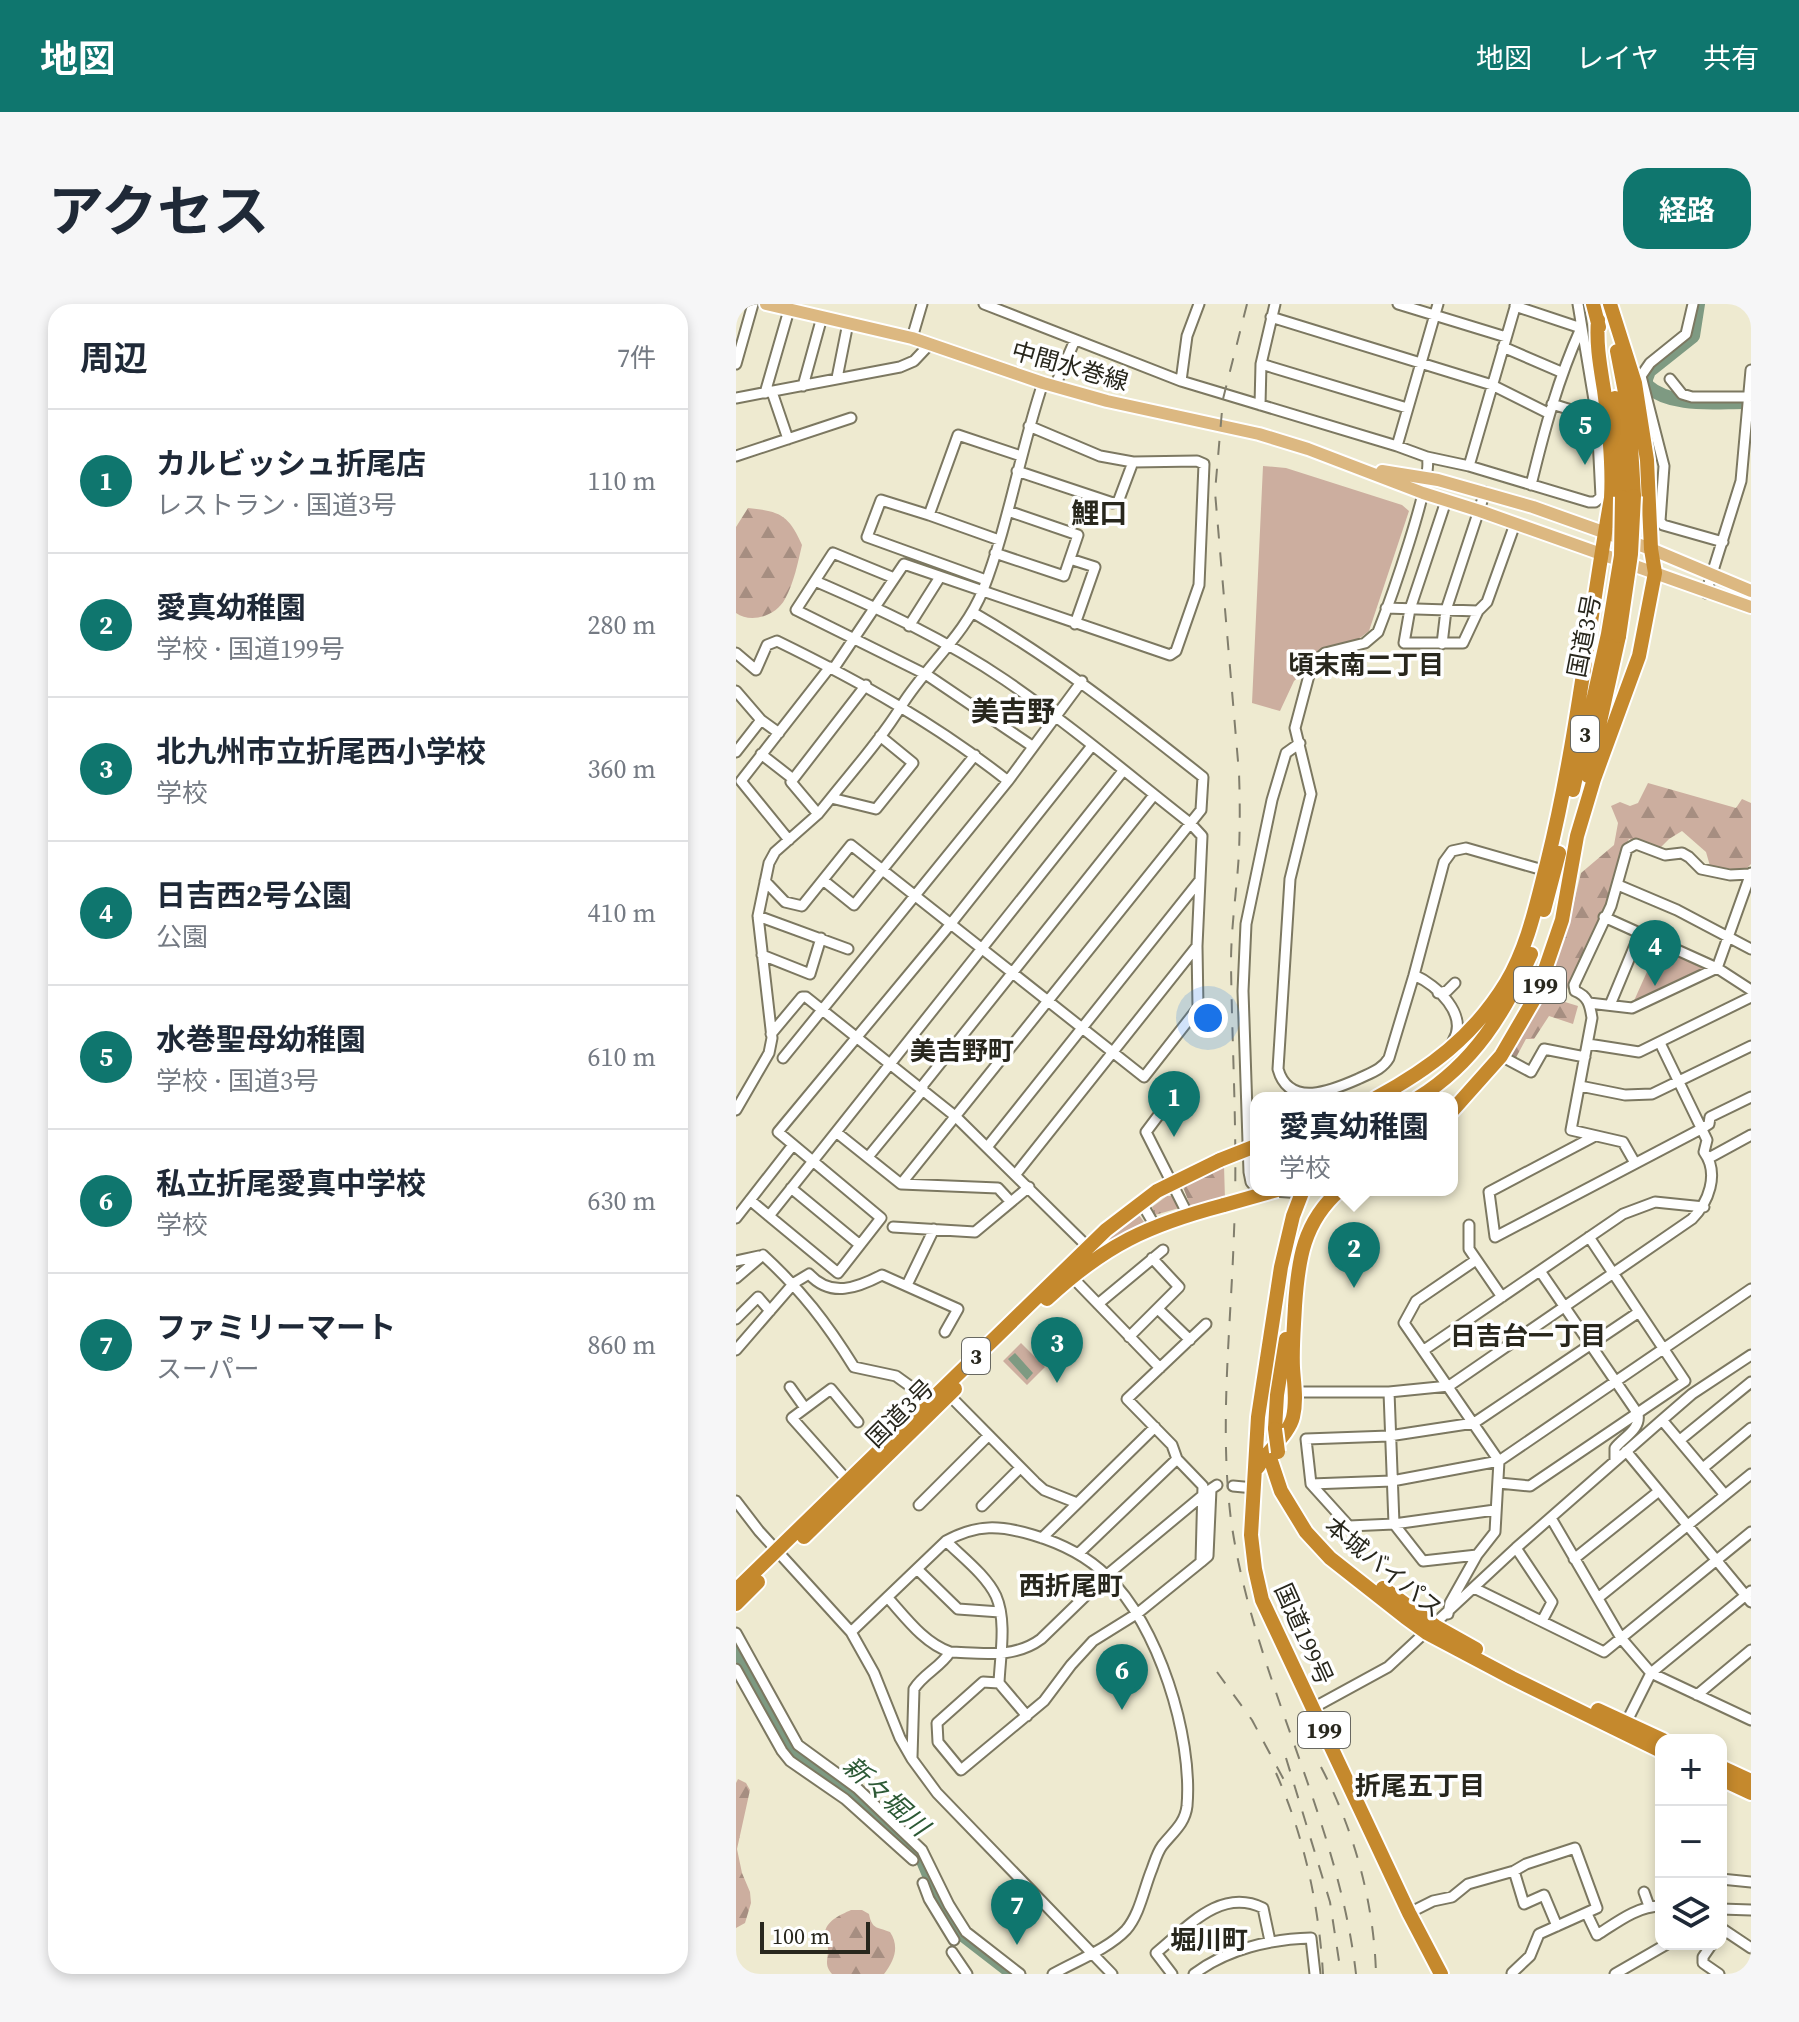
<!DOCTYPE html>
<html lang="ja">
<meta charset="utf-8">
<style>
:root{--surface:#fff;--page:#f6f6f7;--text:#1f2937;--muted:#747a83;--line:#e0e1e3;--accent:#0f766e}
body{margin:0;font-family:"Source Serif 4","Noto Sans JP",serif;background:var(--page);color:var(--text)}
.controls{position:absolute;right:24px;bottom:24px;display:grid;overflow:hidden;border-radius:16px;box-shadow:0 4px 12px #0003}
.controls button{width:72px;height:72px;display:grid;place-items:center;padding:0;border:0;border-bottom:2px solid var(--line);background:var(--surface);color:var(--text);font:40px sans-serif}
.scale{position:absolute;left:24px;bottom:20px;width:110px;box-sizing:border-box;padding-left:8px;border:4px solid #28271d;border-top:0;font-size:22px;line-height:28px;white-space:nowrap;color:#28271d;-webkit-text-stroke:6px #fff;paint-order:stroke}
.you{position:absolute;left:472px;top:714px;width:28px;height:28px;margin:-20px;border:6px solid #fff;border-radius:50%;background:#1a73e8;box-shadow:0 0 0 12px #1a73e833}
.badge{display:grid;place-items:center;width:52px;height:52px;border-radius:50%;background:var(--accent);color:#fff;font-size:26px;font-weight:700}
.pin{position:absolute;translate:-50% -66px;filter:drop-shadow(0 2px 4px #0008)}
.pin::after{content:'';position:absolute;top:42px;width:28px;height:24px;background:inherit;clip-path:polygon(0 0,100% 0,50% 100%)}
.popup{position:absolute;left:514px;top:788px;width:208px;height:104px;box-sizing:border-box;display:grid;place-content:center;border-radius:16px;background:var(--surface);filter:drop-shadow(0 2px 6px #0005);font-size:26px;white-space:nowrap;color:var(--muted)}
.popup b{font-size:30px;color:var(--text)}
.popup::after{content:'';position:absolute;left:50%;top:100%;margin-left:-16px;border:16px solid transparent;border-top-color:var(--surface)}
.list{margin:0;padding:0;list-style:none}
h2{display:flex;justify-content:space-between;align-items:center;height:104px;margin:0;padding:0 32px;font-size:34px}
h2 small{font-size:26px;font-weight:400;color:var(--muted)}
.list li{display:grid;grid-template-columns:52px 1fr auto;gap:24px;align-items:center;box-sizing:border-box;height:144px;padding:0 32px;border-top:2px solid var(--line)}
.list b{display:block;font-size:30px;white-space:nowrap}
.list p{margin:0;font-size:26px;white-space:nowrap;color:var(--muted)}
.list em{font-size:26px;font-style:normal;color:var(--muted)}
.icon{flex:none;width:44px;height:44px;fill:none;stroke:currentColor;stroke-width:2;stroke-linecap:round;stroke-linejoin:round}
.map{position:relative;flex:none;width:1015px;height:1670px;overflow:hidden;border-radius:24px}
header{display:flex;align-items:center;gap:48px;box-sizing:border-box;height:112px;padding:0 40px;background:var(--accent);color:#fff}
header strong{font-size:38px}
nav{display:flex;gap:44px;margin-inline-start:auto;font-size:28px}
.intro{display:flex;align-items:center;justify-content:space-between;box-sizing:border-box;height:192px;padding:0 48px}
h1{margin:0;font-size:56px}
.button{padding:20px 36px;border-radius:24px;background:var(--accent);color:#fff;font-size:28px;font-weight:700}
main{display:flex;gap:48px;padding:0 48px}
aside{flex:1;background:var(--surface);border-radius:24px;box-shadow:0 4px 12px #0003}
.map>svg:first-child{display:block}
.grass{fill:url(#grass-tufts)}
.forest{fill:url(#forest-firs)}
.park{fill:#ccae9f}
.water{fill:#7e9a82}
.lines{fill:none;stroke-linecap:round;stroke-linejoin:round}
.river{stroke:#7e9a82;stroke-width:14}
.minor-casing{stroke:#7c7861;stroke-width:13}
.major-casing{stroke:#fff;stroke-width:16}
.highway-casing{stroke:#fff;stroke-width:18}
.minor{stroke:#fff;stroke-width:9}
.major{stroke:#dcb881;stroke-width:12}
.highway{stroke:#c5892d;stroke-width:14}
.rail{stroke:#817e6d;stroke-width:2;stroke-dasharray:14 14;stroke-linecap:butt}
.highway-bridge-casing{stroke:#fff;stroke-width:18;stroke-linecap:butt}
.highway-bridge{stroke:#c5892d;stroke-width:14}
.labels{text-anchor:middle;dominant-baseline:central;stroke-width:7;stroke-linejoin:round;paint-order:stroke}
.shield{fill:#fff;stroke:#686861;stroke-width:2}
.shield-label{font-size:22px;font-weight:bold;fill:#28271d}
.street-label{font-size:24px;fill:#28271d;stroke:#fff}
.neighbourhood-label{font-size:26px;font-weight:bold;fill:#28271d;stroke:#fff}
.water-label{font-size:26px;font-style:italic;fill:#2c5935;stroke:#fff}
.quarter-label{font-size:28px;font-weight:bold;fill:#28271d;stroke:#fff}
</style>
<header>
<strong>地図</strong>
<nav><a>地図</a><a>レイヤ</a><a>共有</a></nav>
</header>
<div class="intro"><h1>アクセス</h1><a class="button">経路</a></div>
<main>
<aside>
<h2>周辺<small>7件</small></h2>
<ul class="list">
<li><span class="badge">1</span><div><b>カルビッシュ折尾店</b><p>レストラン · 国道3号</p></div><em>110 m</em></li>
<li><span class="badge">2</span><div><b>愛真幼稚園</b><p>学校 · 国道199号</p></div><em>280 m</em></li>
<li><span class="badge">3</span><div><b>北九州市立折尾西小学校</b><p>学校</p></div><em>360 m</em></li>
<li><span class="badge">4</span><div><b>日吉西2号公園</b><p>公園</p></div><em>410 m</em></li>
<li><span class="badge">5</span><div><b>水巻聖母幼稚園</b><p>学校 · 国道3号</p></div><em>610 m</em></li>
<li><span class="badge">6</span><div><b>私立折尾愛真中学校</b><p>学校</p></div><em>630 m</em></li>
<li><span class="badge">7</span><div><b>ファミリーマート</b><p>スーパー</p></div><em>860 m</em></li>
</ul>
</aside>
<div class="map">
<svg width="1015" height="1670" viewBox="0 0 1015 1670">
<defs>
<pattern id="grass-tufts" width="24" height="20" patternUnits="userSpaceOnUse" patternTransform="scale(2)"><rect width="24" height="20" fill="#ccae9f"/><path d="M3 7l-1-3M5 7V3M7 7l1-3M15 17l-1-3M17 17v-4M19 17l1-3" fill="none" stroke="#a68e81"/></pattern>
<pattern id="forest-firs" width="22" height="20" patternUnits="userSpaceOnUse" patternTransform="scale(2)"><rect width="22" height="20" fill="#ccae9f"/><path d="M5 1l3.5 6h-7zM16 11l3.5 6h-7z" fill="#a68e81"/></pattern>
</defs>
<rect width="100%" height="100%" fill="#eeead0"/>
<path class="grass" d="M 431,892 L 437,892 L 443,904 L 419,911 L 416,903 Z
M 403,911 L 408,918 L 365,941 Z"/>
<path class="forest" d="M 12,204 C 44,207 53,211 66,241 C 62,258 58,279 49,295 C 40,312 15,320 0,309 L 0,223 Z
M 912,479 L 1000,504 L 1006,495 L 1015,499 L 1015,560 L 1008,567 L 974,562 L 970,548 L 946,527 L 933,535 L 924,544 L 893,535 L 887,546 L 876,587 L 828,692 L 829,698 L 842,702 L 837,720 L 813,712 L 798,735 L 790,735 L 776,761 L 768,757 L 803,701 L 831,627 L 845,569 L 878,541 L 882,519 L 875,502 L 884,498 L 894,502 L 902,499 Z
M 488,861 L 489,896 L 454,901 L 447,883 L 449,880 Z
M 2,1475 L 10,1479 L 14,1486 L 1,1545 L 6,1569 L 14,1588 L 15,1599 L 9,1619 L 0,1624 L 0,1479 Z
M 115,1606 L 126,1606 L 133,1610 C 136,1626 142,1623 154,1628 C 164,1643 158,1657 148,1670 L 96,1670 C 88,1661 92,1656 92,1645 C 92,1641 89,1638 89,1633 C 87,1618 104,1611 115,1606 Z"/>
<path class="park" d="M 527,162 L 550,164 L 666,201 L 673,207 L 633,327 L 607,347 L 579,358 L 558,377 L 544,407 L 516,399 Z
M 923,641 L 969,665 L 897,699 Z
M 285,1039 L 309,1063 L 291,1081 L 267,1057 Z"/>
<path class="water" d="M 279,1049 L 297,1069 L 291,1076 L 272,1055 Z
M 0,1335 L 60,1443 L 115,1482 L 181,1543 L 222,1621 L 282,1670 L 266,1670 L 222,1636 L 193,1589 L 179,1556 L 51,1450 L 0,1358 Z"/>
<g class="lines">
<path class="river" d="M 962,0 L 957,32 L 913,67 L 910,75 L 910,81 C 937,105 982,97 1015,98"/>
<defs>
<path id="minor" d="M 248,0 L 445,77 L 451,32 L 463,0
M 662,0 L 770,33
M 957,0 L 950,30 L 914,59 L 905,72 L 928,162 L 924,217 L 927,221 L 987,238
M 779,2 L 845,24 C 822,75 808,127 795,181
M 535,13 L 756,81 L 812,109
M 176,34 L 186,0
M 767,43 L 825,68
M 0,60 L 17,0
M 525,60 L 671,104
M 101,74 L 112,19
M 934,75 L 946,90 L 956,93 L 1012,93
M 445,77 L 661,142 L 691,153 C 698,174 653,300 642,328 L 629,339 L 589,349 L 576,360 L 559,424 L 575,490 L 554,575 L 542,765 C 553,805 597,786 622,775 C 634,769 646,766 653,754 L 678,671
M 67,82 L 86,13
M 319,82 L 339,36
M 36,88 L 52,135
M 29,89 L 53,6
M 0,94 L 164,63 L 178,57 L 194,40
M 816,100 L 861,114
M 524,101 L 525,60 L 539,0
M 661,142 L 702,0
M 0,152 L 115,114
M 691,153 L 733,162 L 853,198 L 859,198 L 865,193 L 861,114 L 842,0
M 733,162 L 780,0
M 281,167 L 377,199 L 382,198 L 397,158
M 710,197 L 674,305 L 668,339 L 727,339 L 742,307 L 751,298 L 779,220
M 193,211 L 263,236
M 259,249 L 328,272 L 342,231 L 272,207
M 334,255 L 359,263 L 339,320
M 158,274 L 97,249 L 60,306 L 191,371 L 296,442
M 250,276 L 131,233 L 145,196 L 193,211 L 222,131 L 285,152
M 970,289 L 1005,177 L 1015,66
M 650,304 L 742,307
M 173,322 L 204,273
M 706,340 L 710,306 L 749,188
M 0,349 L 20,366 L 31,341 L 41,337 C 123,377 200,420 272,477
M 98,364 L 168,260 L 434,351 L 440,347 L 463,281 L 468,160 L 461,157 L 397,158 L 364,152 L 293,122
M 0,387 L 25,416
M 355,443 L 213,622 L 42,828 L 145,914 L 102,969 L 33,912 L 77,857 L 387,467
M 0,448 L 25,416 L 43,429
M 25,450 L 57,475
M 95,494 L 140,505 L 177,459 L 144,432
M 82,510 L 55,478 L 130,381
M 53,536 L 5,477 L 94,363
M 87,576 L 118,601 L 239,451
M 29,577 L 49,598 L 66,602 L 115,541 L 408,773 L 462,704 L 461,642 L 466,532 L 454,519 C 393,471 333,420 269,376 C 210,336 144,305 79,277
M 882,581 L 941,606 L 1015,645
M 22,612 L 112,645
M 868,613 L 981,664 L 1015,686
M 26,651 L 74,670 L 85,634
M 702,689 L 711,687 L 719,679
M 853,699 L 896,704 L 981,664 L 1015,569
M 874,701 L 904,629
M 35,730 L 66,693 L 70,693 L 219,812 L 356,947
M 717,737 C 733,711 701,681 678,671 L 708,558 L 716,547 L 730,544 L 800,564
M 852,740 L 903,748 L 1015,693
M 765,752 L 795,768 L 808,745 L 849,753
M 47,754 L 272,477 L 346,377
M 844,782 L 889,791 L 916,790 L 1015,742
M 434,796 L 410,828 L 452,911
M 0,806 L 33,749 L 36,734 L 22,612 L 33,559 L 39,548 L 82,510 L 95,494 C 119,464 146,434 166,401 C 191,361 229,331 247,286 C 273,219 284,147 307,79
M 100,828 L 165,880 L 262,884 L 274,897
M 859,832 L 753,888 L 759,933 L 965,825 L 973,820 L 974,813 L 1015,793
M 252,842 L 464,576
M 132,853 L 187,786 L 187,781 L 418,491
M 973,854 L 1015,831
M 899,859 L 887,838 L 835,826 L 856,714 C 854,701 852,692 839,687 L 838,681 L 875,602 L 891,545 L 900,540 L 929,551 L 946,549 L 953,553 L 965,565 L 994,571 L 1014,570
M 280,870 L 461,642
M 165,880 L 465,506 L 467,473 C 390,412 321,357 236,308
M 55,884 L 124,941
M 520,884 L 515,878 L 513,868 L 507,687 L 510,620 L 536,496 L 550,449 L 564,439
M 537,887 L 566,889
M 14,896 L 33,912
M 405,898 L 419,922
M 0,914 L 57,841
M 733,921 L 733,945 L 766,993
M 157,923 L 239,928 L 293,883
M 0,957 L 23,952
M 804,967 L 902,1110 C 905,1125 888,1133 879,1144 L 879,1157
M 336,973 L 424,1064
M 0,974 L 27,951 C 66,987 90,1018 118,1063 L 160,1072 L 196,1098
M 171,981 L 198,925
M 362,1000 L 427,946
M 422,1005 L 454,1036
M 0,1015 L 22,993 L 34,1007
M 393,1033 L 443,983 L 416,954
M 0,1046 L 58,979 L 73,970 C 95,994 121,984 146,971 L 222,1005 L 209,1028
M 688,1046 L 887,910 L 919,898 L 968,903
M 54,1083 L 69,1104
M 559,1088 L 653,1088 L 713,1082 L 956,915 C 972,899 984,870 968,848 L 971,836 L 924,739
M 653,1088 L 658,1220 L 687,1257 L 741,1251
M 213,1091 L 299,1178 L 308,1186 L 341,1199
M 926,1116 L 989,1191
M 944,1136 L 1015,1078
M 890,1147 L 1015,1298
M 967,1164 L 1015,1124
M 112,1177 L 56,1114 L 95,1085 L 122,1118
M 763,1179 L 794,1182 L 949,1077 L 853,933
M 575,1180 L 656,1177 L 763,1157 L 1015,985
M 497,1182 L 518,1184
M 0,1197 L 23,1227 L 115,1328 L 138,1369 L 164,1434 L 176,1455 L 201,1489 L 376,1670
M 183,1201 L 252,1132
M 246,1202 L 284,1164
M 759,1206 L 658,1220 L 613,1222 L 575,1180 L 570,1135 L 653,1132 L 738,1119 L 903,1008
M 815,1214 L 885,1334 L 915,1369 L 1015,1416
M 306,1234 L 419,1123
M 210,1237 C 226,1253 250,1271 260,1292 C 271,1317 264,1353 263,1379 L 291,1412
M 780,1244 L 816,1298 L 806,1317
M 342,1250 L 441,1155
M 838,1255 L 923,1187
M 465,1258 L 472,1252 L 475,1185 L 481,1181
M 181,1265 L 222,1305 L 264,1308
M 738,1284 L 868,1348 L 1015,1228
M 152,1294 C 170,1314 188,1339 214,1348 C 246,1349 278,1355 305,1335 L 371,1271 L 466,1192
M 862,1294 L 1015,1170
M 712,1310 L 714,1299 L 741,1251 L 759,1228 L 763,1157 L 668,1019 L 680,997 L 740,956
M 115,1328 L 210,1237 C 241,1220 264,1221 297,1231 C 324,1239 351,1252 371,1272 C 422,1320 457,1432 451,1502 C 449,1520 436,1529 426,1542 C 421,1549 419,1557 416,1565 C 408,1584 404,1610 390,1626 C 372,1645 340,1657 317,1670
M 0,1329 L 62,1441 L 121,1484 L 186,1546 L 213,1601 L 230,1628 L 284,1670
M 0,1365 L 46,1447 L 54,1457 L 109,1495 L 177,1556
M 263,1379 L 247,1378 L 201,1419 L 202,1438 L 225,1466 L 308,1397 L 335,1361 L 357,1337 L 402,1309 L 465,1258 L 467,1182 L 441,1155 L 436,1141 L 391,1095 L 470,1020
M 961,1391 L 1015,1346
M 577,1404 L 652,1363 L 780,1244 L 926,1116 L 956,1090 L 1015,1051
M 889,1421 L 915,1369 L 1015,1287
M 176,1453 L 178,1385 C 187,1370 205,1363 214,1348
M 778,1567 L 788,1600 L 808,1591 L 821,1622
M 985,1575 L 1015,1578
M 187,1579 L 193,1595 L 218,1636
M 908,1588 L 913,1602
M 985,1605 L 1015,1606
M 673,1609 L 697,1597 L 716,1593 L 732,1580 L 778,1567 L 790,1560 L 839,1544 L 861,1604 L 803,1630 L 794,1652 L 776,1669
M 851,1610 L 861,1631 C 880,1619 901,1602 925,1602
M 985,1624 L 1015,1644
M 976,1640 L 967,1653 L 967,1659 L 983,1670
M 216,1648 L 231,1670
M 436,1670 L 420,1649 C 451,1624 484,1583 527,1604 L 534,1637
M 458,1670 C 491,1645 535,1635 575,1634 L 579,1670
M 879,1670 L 931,1640"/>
<path id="major" d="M 30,0 L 176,34 L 307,79 L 371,97 L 523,130 L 572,145 L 687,189 L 744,207 L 1015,303
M 646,167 L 702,176 L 797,203 L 915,245 L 1015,287"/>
<path id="highway" d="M 857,0 L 863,23
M 881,47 L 893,109 L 898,192
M 879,94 L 886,193
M 852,472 L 883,332
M 837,486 L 872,330
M 808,606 L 823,549
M 640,794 C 693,765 737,733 770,679 C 792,642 800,601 811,559 C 841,439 853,316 875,194 C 877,158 873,122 868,86 C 864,61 860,40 862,16
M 682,794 C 738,759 768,710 795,650
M 716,807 L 765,752 L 800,692 L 826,616 L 841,532 L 858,475 L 903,352 L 919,269 L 915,245 L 911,156 L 899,79 L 874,0
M 567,886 L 557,912 L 545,963 L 522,1113 L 515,1231 L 519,1265 L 526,1296 L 673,1609 L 705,1670
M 311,995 C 369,941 412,921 488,901
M 539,1125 L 541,1091 L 550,1035
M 535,1157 L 545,1187 L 570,1228 L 594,1254 L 669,1313 L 691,1329 L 776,1374 L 925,1447
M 522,1163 C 531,1147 553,1130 557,1113 C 561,1096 558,1080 557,1064 C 556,1043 558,1023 559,1002 C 562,957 567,918 604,886
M 68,1233 L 219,1085
M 647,1284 L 699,1322 L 740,1345
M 0,1286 L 370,926 L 421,887 L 484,856
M 0,1300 L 22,1278
M 862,1406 L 927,1436
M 985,1463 L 1015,1477
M 985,1475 L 1015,1489"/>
</defs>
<use href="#minor" class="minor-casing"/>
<use href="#major" class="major-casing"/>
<use href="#highway" class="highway-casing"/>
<use href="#minor" class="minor"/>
<use href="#major" class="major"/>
<use href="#highway" class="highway"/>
<path class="rail" d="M 511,0 L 487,95 L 479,188 L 503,469 C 504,495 504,522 503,548 C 501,585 495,622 495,659 C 496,748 502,838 498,928 C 495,1023 483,1121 495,1216 C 517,1372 602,1513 620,1670
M 481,1368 L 516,1416 L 548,1476
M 550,1454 L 594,1598 L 605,1670
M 585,1463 C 618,1526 638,1598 640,1670
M 540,1469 C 568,1532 583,1601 587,1670"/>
<defs>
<path id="highway-bridge" d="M 872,330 L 885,252 L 886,193
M 883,332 L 895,250 L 898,192
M 484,856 L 517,843
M 488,901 L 541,886
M 539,1125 L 542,1148"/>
</defs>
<use href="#highway-bridge" class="highway-bridge-casing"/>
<use href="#highway-bridge" class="highway-bridge"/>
</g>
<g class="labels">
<g class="shield">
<rect x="835" y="412" width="28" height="36" rx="6"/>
<rect x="778" y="663" width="52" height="36" rx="6"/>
<rect x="226" y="1034" width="28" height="36" rx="6"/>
<rect x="562" y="1408" width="52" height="36" rx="6"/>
</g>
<g class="shield-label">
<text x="849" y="430">3</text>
<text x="804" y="681">199</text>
<text x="240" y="1052">3</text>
<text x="588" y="1426">199</text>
</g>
<g class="street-label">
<text transform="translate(334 62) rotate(16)">中間水巻線</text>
<text transform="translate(848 332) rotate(-79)">国道3号</text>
<text transform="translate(164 1109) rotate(-45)">国道3号</text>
<text transform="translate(648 1263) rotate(39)">本城バイパス</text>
<text transform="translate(568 1330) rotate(66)">国道199号</text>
</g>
<g class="neighbourhood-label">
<text x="630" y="361">頃末南二丁目</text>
<text x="226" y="747">美吉野町</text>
<text x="792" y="1032">日吉台一丁目</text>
<text x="335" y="1282">西折尾町</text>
<text x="684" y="1482">折尾五丁目</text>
<text x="473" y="1636">堀川町</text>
</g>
<g class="water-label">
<text transform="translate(150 1492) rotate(42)">新々堀川</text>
</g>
<g class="quarter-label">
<text x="363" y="209">鯉口</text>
<text x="277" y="407">美吉野</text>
</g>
</g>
</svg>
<div class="controls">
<button>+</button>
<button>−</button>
<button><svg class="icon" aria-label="layers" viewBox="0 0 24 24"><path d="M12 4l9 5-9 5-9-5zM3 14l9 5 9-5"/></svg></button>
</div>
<div class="scale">100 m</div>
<div class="you"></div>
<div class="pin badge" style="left:438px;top:833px">1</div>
<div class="pin badge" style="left:618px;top:984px">2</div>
<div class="popup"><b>愛真幼稚園</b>学校</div>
<div class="pin badge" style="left:321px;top:1079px">3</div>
<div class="pin badge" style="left:919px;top:682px">4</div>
<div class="pin badge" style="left:849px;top:161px">5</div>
<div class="pin badge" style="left:386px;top:1406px">6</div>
<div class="pin badge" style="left:281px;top:1641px">7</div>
</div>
</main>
